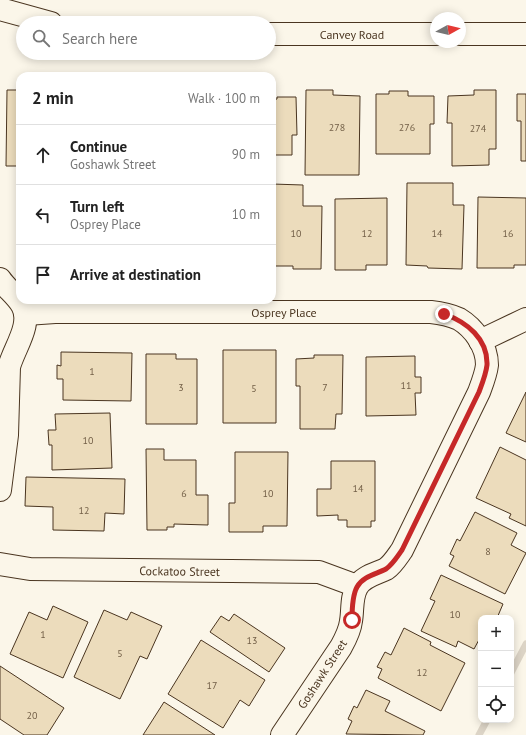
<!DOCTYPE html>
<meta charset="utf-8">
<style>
:root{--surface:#fff;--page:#f2f2f2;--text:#222;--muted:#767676;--line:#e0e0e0}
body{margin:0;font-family:"PT Sans",sans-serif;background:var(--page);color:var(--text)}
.controls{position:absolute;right:12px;bottom:12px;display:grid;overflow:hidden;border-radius:8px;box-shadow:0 2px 10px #0003}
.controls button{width:36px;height:36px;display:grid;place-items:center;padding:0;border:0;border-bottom:1px solid var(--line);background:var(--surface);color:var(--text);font:20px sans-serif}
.compass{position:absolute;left:430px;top:12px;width:36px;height:36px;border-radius:50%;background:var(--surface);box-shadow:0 2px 10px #0003;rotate:82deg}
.stop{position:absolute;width:12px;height:12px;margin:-9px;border:3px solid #c62828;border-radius:50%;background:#fff}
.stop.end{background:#c62828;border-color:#fff;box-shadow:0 1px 4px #0008}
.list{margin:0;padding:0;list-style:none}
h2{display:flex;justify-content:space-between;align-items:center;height:52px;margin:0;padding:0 16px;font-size:17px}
h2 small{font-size:13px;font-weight:400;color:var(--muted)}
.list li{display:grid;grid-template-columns:26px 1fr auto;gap:12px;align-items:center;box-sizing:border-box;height:60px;padding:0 16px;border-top:1px solid var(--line)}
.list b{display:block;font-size:15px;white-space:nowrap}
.list p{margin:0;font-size:13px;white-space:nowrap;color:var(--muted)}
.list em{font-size:13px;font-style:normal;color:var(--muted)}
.icon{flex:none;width:22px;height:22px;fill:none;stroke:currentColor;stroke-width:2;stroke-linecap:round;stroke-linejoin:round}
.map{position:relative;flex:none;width:526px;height:735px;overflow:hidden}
.search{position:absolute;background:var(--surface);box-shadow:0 2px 10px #0003;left:16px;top:16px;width:260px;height:44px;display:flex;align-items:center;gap:10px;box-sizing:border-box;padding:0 14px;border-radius:22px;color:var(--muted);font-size:15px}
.panel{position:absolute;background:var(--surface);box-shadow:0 2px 10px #0003;left:16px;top:72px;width:260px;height:232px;border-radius:12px}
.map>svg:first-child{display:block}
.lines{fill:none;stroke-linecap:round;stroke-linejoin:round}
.stream{stroke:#dcd4c6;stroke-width:7}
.building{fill:#ecdcbc;stroke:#4a3520}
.minor-casing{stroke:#4a3520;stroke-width:24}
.minor{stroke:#fbf6e9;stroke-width:22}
.route{stroke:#c62828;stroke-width:5}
.labels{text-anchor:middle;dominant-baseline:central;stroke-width:3;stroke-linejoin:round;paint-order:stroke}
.number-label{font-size:10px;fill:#725f47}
.street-label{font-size:12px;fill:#4a3520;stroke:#fbf6e9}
</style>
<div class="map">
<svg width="526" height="735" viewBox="0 0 526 735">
<rect width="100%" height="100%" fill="#fbf6e9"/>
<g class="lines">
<path class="stream" d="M 511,673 L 526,644
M 479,735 L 487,720"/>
</g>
<path class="building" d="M 7,90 L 20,90 L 20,166 L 6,166 Z
M 306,90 L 333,90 L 333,95 L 360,96 L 359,175 L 305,175 Z
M 474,90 L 496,90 L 496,149 L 489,149 L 489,165 L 452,166 L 452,123 L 447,123 L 448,96 L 474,95 Z
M 389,91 L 408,91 L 408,96 L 434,96 L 434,124 L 430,124 L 430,154 L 376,154 L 376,94 L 389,94 Z
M 517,94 L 526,94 L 526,161 L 521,161 L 521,121 L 517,121 Z
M 277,97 L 296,97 L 297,135 L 292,135 L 292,155 L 272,155 L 272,100 L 277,99 Z
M 407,183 L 453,183 L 453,205 L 464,205 L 462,269 L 428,268 L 427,266 L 406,265 Z
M 272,184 L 303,185 L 303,206 L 322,206 L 321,269 L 293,269 L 293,266 L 272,266 Z
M 478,197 L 526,198 L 526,265 L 514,265 L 514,268 L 477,268 Z
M 387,198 L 387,265 L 366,265 L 366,270 L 335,270 L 335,199 Z
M 223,350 L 276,350 L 276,423 L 223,423 Z
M 61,352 L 132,353 L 131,401 L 63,400 L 63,379 L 57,379 L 57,365 L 61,366 Z
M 146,354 L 176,354 L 176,359 L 197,359 L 197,424 L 146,424 Z
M 314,355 L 343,355 L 342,414 L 336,414 L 335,429 L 300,429 L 300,386 L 296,386 L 296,359 L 314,358 Z
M 415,356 L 415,377 L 421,377 L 421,393 L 415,393 L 416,415 L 366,416 L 366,357 Z
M 526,392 L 526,442 L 506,433 Z
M 110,413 L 112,468 L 52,470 L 52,445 L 49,445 L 48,430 L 56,430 L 55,414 Z
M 500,447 L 526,460 L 526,526 L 509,518 L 511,514 L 476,498 Z
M 146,449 L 164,449 L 164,460 L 196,460 L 196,495 L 208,495 L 208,525 L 174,524 L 174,527 L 167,527 L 167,530 L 147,530 Z
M 235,452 L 288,452 L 287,526 L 263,526 L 263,532 L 229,532 L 229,503 L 235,503 Z
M 331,461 L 375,461 L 375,521 L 371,521 L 371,527 L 347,527 L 347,520 L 338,520 L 338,515 L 317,516 L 317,489 L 331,489 Z
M 26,477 L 125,479 L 124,514 L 105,513 L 104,531 L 53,530 L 53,507 L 25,506 Z
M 475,512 L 517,533 L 511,545 L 526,553 L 505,594 L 449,566 L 454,556 L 450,554 L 457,539 L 460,541 Z
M 441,575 L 503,604 L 497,618 L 481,618 L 481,636 L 474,649 L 458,641 L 456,647 L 421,631 L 435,601 L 430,599 Z
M 53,606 L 88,622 L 63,678 L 10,654 L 29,612 L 47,620 Z
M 104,610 L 127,620 L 131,612 L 162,626 L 147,659 L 140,656 L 120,699 L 74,677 Z
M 234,614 L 285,648 L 269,672 L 210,632 L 221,616 L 229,621 Z
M 404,628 L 431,642 L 430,645 L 465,663 L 441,711 L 378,678 L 382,669 L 377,667 L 385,652 L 391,655 Z
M 201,640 L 265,680 L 249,706 L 240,700 L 223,728 L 168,694 Z
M 0,666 L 64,708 L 47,735 L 24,735 L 0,719 Z
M 366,690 L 390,701 L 385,711 L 425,731 L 423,735 L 346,734 L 352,721 L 348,719 L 354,706 L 357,708 Z
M 164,702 L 215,735 L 143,735 Z"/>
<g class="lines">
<defs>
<g id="minor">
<path d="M 0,9 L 51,23"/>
<path id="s1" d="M 269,34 L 436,34"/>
<path d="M 460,34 L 526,34"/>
<path d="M 0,279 C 6,288 16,295 22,305 C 33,324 14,348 9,367 L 7,435 L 0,490"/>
<path id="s2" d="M 26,314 L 55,312 L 431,312 C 440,313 450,315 459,319 C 474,328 487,346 487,365 C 486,374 482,384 479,392 L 402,550 C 397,557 393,564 386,569 C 376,574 363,576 357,587 C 351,597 353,610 351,621 C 350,630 346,638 341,647 L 282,735"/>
<path d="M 480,341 L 526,319"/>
<path id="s3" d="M 0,564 L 30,569 L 319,572 L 357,586"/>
</g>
</defs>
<use href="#minor" class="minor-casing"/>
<use href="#minor" class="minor"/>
</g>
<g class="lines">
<path class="route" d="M 352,620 C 352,610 352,596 357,587 C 363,576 377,574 386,569 C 393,564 397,557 402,550 L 479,392 C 482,384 486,374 487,365 C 488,339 467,322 444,314"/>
</g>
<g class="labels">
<g class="number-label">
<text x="337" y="127">278</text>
<text x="407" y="127">276</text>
<text x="478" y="128">274</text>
<text x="296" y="233">10</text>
<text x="367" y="233">12</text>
<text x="437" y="233">14</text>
<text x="508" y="233">16</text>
<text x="92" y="371">1</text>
<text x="406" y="385">11</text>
<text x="181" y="387">3</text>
<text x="325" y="387">7</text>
<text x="254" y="388">5</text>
<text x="88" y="440">10</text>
<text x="358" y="488">14</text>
<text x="184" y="493">6</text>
<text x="268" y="493">10</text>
<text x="84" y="510">12</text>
<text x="488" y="551">8</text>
<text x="455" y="614">10</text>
<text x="43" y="634">1</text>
<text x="252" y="640">13</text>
<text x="120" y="653">5</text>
<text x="422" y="672">12</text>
<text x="212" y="685">17</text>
<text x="32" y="715">20</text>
</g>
<g class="street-label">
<text stroke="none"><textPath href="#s1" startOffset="83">Canvey Road</textPath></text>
<text stroke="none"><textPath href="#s2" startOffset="258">Osprey Place</textPath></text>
<text stroke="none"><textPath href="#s3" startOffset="180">Cockatoo Street</textPath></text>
<text transform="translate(322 674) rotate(-57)">Goshawk Street</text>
</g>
</g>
</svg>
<div class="controls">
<button>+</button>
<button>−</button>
<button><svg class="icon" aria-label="locate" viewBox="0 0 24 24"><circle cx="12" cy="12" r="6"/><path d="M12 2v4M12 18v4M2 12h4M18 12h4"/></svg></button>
</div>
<svg class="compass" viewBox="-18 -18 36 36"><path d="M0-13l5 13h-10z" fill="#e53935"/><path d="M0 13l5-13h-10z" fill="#767676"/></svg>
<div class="stop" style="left:352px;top:620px"></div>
<div class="stop end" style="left:444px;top:314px"></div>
<div class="search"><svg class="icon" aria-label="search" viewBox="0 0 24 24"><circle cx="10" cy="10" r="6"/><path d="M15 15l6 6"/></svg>Search here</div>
<section class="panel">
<h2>2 min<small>Walk · 100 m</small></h2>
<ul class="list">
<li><svg class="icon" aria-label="ahead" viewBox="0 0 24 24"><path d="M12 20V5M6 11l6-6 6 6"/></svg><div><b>Continue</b><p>Goshawk Street</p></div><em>90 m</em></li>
<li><svg class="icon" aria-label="left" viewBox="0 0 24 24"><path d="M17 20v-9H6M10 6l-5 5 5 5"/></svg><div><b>Turn left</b><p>Osprey Place</p></div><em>10 m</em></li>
<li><svg class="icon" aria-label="arrive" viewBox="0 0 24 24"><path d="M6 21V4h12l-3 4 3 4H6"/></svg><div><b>Arrive at destination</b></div></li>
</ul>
</section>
</div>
